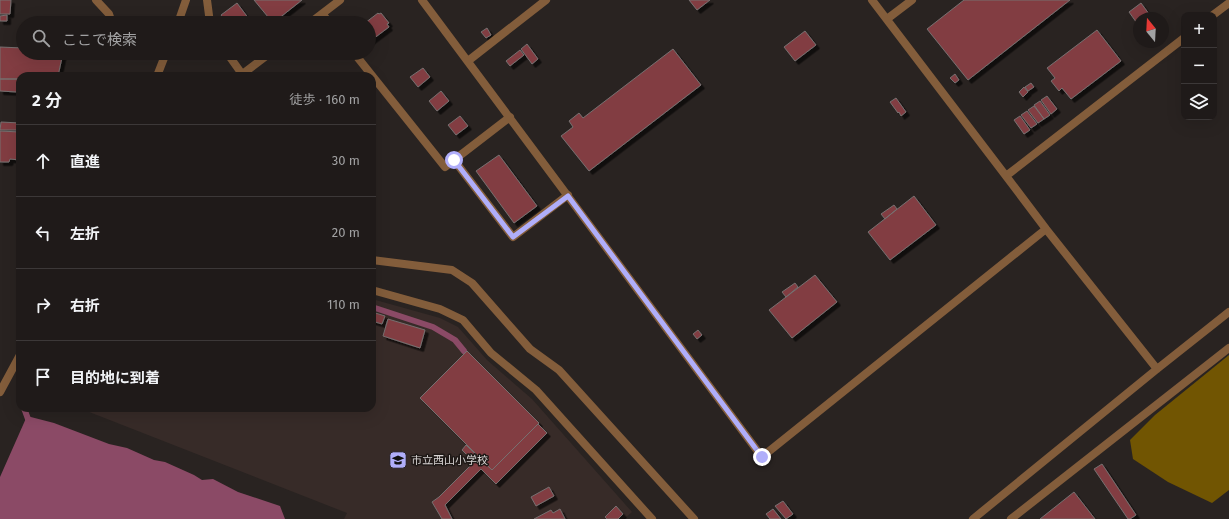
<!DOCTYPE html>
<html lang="ja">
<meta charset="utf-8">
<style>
:root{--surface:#1f1a19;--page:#272322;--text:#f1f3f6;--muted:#a1a1a2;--line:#3c3838}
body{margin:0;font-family:"Fira Sans","Noto Sans JP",sans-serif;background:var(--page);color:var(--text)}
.controls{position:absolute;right:12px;top:12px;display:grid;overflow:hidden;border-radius:8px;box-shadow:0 4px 16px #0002}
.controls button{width:36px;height:36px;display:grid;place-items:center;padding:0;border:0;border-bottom:1px solid var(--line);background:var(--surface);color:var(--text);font:20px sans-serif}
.compass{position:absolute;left:1133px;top:12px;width:36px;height:36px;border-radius:50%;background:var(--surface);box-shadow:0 4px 16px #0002;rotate:342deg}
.stop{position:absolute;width:12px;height:12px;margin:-9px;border:3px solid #b0aefa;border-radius:50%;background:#fff}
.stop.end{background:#b0aefa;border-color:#fff;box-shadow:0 1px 4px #0008}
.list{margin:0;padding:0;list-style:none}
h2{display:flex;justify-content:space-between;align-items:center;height:52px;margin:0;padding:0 16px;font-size:17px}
h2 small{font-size:13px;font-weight:400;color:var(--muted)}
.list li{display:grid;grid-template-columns:26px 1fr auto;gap:12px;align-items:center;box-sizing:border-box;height:72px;padding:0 16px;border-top:1px solid var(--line)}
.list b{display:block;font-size:15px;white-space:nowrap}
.list em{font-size:13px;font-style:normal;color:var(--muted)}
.icon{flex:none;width:22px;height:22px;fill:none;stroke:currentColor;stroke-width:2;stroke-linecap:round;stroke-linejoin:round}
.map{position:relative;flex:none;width:1229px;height:519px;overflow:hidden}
.search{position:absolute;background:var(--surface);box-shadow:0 4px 16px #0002;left:16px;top:16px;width:360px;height:44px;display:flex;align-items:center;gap:10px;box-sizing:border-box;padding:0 14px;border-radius:22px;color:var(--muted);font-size:15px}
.panel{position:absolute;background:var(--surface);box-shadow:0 4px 16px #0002;left:16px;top:72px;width:360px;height:340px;border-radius:12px}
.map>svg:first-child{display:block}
.built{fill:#372b28}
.forest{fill:#715502}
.water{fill:#8b4a66}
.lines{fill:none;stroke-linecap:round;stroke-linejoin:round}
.stream{stroke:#8b4a66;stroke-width:6}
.building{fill:#823e43;stroke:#777070;filter:url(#shadow)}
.lane{stroke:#835d3b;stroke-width:8}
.street{stroke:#835d3b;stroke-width:8}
.route{stroke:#b0aefa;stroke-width:5}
.labels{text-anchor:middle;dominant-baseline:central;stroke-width:3;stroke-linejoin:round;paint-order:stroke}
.poi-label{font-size:11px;fill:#d9d5d4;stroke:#1f1917;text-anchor:start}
</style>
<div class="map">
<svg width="1229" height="519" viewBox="0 0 1229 519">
<defs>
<filter id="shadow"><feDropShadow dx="3.5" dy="3.5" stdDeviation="0" flood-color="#0009"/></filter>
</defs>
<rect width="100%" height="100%" fill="#292321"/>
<path class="built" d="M 372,299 L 440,318 L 458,327 L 487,360 L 532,399 L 632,512 L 624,519 L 344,519 L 347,513 L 79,408 L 372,408 Z"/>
<path class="forest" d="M 1229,355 L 1229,490 L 1212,503 L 1168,482 L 1133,459 L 1130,440 L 1155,415 Z"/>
<path class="water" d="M 27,416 L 54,423 L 109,444 L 127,448 L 154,460 L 165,462 L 194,475 L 202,480 L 213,479 L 238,492 L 280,506 L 285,519 L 0,519 L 0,477 Z"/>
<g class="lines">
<path class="stream" d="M 372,307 L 433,327 L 455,340 L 464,351
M 24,408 L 28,419"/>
</g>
<path class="building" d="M 0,0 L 11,0 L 10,14 L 0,14 Z
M 254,0 L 302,0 L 273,23 Z
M 689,0 L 710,0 L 697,10 Z
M 964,0 L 1070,0 L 968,80 L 927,29 Z
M 237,3 L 249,19 L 244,23 L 227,23 L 221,15 Z
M 1141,3 L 1152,18 L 1139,18 L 1139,26 L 1129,12 Z
M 378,13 L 379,14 L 381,13 L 389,23 L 387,24 L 389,27 L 369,42 L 369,23 L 365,23 Z
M 7,15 L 7,21 L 0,21 L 0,16 Z
M 487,28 L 491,35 L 486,38 L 481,32 Z
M 1097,30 L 1121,61 L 1071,99 L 1062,88 L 1059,91 L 1051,81 L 1055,78 L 1047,68 Z
M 805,31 L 816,45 L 795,61 L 784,47 Z
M 527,44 L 538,59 L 532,64 L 521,49 Z
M 0,47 L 23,48 L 23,53 L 63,53 L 58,76 L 20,76 L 20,79 L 0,79 Z
M 673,49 L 701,85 L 589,171 L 561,136 L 573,127 L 569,121 L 579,113 L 583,118 Z
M 520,50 L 524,55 L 510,66 L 506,61 Z
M 423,68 L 430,77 L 418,87 L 410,77 Z
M 955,74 L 959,80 L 955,83 L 950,78 Z
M 0,79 L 20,79 L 20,86 L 17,86 L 17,92 L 0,91 Z
M 1031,83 L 1034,87 L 1028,91 L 1025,87 Z
M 1024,87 L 1028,92 L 1023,97 L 1019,92 Z
M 441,91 L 449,101 L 437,111 L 429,101 Z
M 1047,96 L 1057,109 L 1051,114 L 1041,100 Z
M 896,98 L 906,112 L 901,116 L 899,112 L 898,113 L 890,102 Z
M 1040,101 L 1050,115 L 1044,119 L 1034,105 Z
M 1034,106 L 1044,119 L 1038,123 L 1028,110 Z
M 1027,111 L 1037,124 L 1031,128 L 1021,115 Z
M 460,116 L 468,126 L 456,135 L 448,125 Z
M 1020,116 L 1030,130 L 1024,134 L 1014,120 Z
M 1,122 L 20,123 L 20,130 L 0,130 Z
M 0,131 L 20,132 L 20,160 L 10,159 L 9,162 L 0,162 Z
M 499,155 L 537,206 L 514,223 L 476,171 Z
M 914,196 L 936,225 L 890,260 L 868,232 Z
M 894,205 L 897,209 L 885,219 L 881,214 Z
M 815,275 L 837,302 L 792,338 L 769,310 Z
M 795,283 L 798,287 L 786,297 L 782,292 Z
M 372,312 L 385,316 L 382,324 L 372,321 Z
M 388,319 L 425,330 L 420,348 L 383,336 Z
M 698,330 L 702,335 L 697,339 L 693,334 Z
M 467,351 L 539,423 L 492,470 L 420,398 Z
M 538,424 L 547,433 L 496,484 L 481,469 L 445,505 L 452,519 L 442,519 L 432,502 L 439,497 L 474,462 L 462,450 L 466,445 L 492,470 Z
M 1102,464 L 1136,515 L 1130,519 L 1128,519 L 1094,469 Z
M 549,487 L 554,496 L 536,506 L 531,497 Z
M 1074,492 L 1095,519 L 1040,519 Z
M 783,501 L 793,514 L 786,519 L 775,506 Z
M 616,506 L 623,514 L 618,519 L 607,519 L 605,517 Z
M 560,509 L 565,519 L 534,519 L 551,510 L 553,513 Z
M 773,509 L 781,519 L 770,519 L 766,514 Z"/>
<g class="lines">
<path class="lane" d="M 96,0 L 109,14 L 112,23
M 207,0 L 210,23
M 422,0 L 762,457 L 1046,229
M 872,0 L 1006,176 L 1046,229 L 1157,369
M 322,14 L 330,23
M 1213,15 L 1229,3
M 887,19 L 912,0
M 310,23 L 340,0
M 227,53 L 242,74
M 354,53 L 445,167 L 510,117
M 468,61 L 546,0
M 240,76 L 270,53
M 454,160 L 513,237 L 568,195
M 1006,176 L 1184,38
M 372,260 L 452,270 L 472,283 L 530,349 L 559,370 L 694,519
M 973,519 L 1157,369 L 1229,312"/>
<path class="street" d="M 178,23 L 186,0
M 157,76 L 166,53
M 372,290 L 440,309 L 463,320 L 491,353 L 536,390 L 652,519
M 0,392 L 20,355
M 1011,519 L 1229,348"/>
</g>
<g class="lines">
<path class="route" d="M 454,160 L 513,237 L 568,196 L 762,457"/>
</g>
<defs>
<symbol id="school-square" viewBox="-11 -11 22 22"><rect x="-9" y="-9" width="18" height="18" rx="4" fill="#b0aefa" stroke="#1f1917"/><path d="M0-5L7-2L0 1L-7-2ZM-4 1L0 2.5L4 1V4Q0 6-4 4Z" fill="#111"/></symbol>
</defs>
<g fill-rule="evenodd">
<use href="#school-square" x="388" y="450" width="20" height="20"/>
</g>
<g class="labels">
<g class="poi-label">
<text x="411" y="460">市立西山小学校</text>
</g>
</g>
</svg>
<div class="controls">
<button>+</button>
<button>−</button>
<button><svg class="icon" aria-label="layers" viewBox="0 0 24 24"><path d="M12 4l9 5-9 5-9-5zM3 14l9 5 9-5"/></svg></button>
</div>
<svg class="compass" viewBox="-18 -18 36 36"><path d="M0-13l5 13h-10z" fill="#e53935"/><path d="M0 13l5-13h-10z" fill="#a1a1a2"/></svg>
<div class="stop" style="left:454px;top:160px"></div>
<div class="stop end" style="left:762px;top:457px"></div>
<div class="search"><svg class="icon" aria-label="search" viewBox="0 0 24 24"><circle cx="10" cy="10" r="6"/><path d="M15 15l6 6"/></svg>ここで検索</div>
<section class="panel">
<h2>2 分<small>徒歩 · 160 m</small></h2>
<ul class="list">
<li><svg class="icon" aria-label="ahead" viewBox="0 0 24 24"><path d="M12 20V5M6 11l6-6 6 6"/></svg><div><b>直進</b></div><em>30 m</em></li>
<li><svg class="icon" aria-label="left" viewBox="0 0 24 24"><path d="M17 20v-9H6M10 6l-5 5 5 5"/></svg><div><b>左折</b></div><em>20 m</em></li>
<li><svg class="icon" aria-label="right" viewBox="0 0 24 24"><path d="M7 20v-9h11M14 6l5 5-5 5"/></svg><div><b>右折</b></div><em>110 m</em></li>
<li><svg class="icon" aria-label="arrive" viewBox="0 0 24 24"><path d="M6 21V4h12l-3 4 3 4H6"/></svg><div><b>目的地に到着</b></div></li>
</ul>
</section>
</div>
